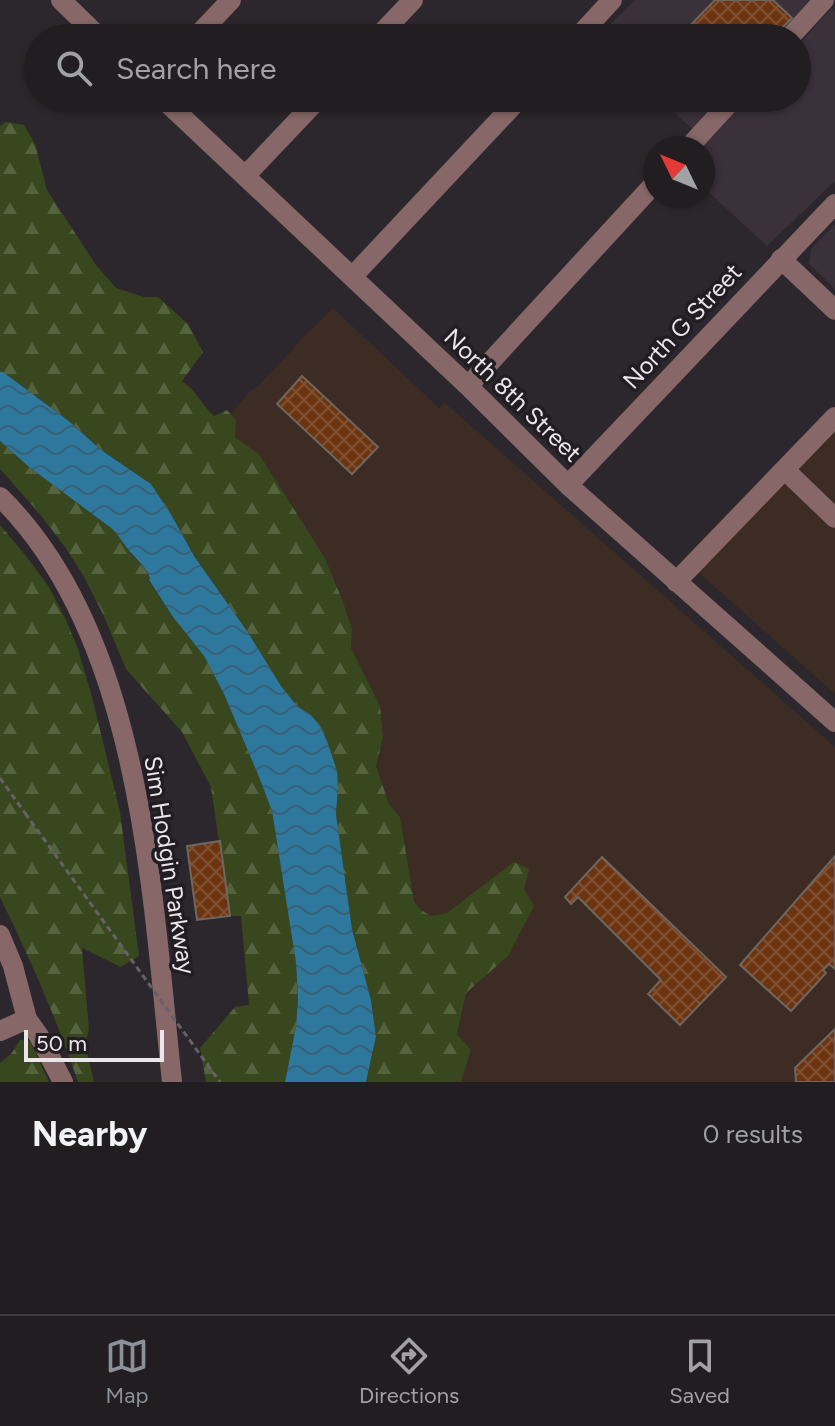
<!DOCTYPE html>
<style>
:root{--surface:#211d21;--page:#2d2a2e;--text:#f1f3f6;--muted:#a2a2a5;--line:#3e3b3f;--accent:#8c9099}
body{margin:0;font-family:Figtree,sans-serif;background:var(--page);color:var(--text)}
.compass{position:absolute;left:643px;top:136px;width:72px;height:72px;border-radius:50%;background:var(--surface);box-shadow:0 2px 6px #0004;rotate:313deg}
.scale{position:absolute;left:24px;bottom:20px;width:140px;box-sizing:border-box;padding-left:8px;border:4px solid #eae6ea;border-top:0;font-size:22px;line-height:28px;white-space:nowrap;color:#eae6ea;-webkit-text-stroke:6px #221d22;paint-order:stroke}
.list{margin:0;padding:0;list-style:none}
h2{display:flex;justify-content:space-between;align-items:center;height:104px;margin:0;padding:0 32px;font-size:34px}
h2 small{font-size:26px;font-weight:400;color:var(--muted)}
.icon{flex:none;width:44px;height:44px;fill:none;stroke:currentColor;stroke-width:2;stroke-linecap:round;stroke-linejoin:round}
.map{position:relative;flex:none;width:835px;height:1082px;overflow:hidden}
.search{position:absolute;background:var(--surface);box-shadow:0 2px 6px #0004;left:24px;right:24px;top:24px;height:88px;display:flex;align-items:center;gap:20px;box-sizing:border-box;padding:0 28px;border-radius:44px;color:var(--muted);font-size:30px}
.sheet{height:232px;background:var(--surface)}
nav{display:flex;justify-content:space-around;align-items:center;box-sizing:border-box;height:112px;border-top:2px solid var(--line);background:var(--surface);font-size:22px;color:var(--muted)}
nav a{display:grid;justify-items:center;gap:4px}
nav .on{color:var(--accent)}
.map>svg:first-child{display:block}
.built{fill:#3a313a}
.industrial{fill:#3d2c23}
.forest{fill:url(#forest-firs)}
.water{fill:url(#water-waves)}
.building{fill:url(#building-cross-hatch);stroke:#6d6662;stroke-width:2}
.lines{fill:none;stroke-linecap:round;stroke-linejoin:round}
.path{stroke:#666166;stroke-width:3;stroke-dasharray:6 4;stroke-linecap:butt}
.minor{stroke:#876767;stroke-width:20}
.path-bridge{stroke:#666166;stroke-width:3;stroke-dasharray:6 4;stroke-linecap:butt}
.labels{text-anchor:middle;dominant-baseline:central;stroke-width:7;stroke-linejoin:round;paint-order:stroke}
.street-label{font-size:24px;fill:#eae6ea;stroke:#221d22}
</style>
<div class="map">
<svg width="835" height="1082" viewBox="0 0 835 1082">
<defs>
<pattern id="forest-firs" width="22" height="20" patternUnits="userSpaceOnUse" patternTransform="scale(2)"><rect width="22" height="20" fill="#38471d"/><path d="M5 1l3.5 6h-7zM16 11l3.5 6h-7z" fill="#55623e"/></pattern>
<pattern id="water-waves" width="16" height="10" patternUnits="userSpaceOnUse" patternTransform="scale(2)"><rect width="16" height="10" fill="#2e789d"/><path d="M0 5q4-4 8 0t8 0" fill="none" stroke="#396176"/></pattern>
<pattern id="building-cross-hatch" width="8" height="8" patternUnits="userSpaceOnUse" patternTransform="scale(2)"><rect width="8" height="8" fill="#6c340f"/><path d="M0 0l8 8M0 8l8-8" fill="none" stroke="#815132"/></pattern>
</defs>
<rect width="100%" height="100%" fill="#2c272c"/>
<path class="built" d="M 635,0 L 819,0 L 783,38 L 597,38 Z
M 832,8 L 835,12 L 835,181 L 767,246 L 703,187 L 703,148 L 701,148 L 748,98 L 797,98 L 797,46 Z
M 659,98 L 725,98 L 694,131 Z
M 835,224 L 835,289 L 809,264 L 811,249 Z"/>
<path class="industrial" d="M 333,308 L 439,408 L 445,403 L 835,747 L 835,1082 L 461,1082 L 471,1050 L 456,1035 L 466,993 L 508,956 L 476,891 L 447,913 L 431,916 L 421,910 L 414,901 L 400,817 L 389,804 L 376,766 L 383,737 L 380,706 L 351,648 L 352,629 L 343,602 L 325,558 L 259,454 L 235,437 L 236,420 L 231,414 L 250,391 L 259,385 L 293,349 L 299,341 Z
M 835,425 L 835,694 L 697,571 Z"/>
<path class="forest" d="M 5,122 L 24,125 L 35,144 L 47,190 L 96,265 L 116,288 L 144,297 L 158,297 L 188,324 L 203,352 L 182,381 C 197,391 201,404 214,416 L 227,410 L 236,420 L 235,437 L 259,454 L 325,558 L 343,602 L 352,629 L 351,648 L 380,706 L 383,737 L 376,766 L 389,804 L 400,817 L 414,901 L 421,910 L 431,916 L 447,913 L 514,862 L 529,869 L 524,889 L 534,906 L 508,956 L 466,993 L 457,1034 L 471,1050 L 461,1082 L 366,1082 L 376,1036 L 371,1000 L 352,929 L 336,814 L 338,788 L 327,741 L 320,726 L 311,715 L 297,706 L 281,686 L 249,634 L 194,556 L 172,516 L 151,484 L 101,450 L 70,422 L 4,373 L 0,372 L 0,126 Z
M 0,441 L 29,467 L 111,528 C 121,537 124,546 133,556 C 140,563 146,568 150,578 L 149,581 L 173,617 L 204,656 L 224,694 L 259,777 L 272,811 L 296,963 L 298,999 L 296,1026 L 285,1082 L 206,1082 L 200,1048 L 235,1007 L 249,1005 L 241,916 L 230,916 L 211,787 L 182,732 L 126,669 L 103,614 L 83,575 L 65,547 L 39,513 L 0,469 Z
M 0,525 L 26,556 L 49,587 L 66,620 L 78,649 L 92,697 L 120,812 L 139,956 L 121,967 L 82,948 L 89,1030 L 85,1044 L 94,1082 L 78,1082 C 57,1019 29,957 0,897 Z
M 20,1040 L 30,1041 L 49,1082 L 0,1082 L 0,1063 L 11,1054 Z"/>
<path class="water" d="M 0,372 L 3,372 L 70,422 L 101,450 L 151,484 L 172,516 L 194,556 L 249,634 L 281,686 L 297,706 L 311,715 L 320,726 L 327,741 L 337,771 L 338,788 L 336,814 L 352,929 L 371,1000 L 376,1036 L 366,1082 L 285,1082 L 296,1026 L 298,999 L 296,963 L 272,811 L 259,777 L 224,694 L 204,656 L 173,617 L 149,580 L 150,578 C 146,567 140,563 133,555 C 124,546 121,537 111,528 L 29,467 L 0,441 Z"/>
<path class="building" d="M 715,0 L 773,0 L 792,18 L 772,38 L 678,38 Z
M 302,376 L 378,447 L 352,474 L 277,404 Z
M 220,841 L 230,916 L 197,920 L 187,846 Z
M 835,856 L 835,969 L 829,964 L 823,970 L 826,973 L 791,1011 L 740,965 Z
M 602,857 L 726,977 L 680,1025 L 648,994 L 661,980 L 578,897 L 571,904 L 565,897 Z
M 835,1029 L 835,1082 L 796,1082 L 795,1068 Z"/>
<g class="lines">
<path class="path" d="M 0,778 L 25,813"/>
<path class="minor" d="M 61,0 L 100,38
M 195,38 L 231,0
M 377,38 L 413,0
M 577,38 L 612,0
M 789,38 L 824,0
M 162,98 L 468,386 L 568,485 L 835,722
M 688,148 L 734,98
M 245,176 L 319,98
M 781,259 L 835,310
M 352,277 L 520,98
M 468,386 L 655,183
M 785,470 L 835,518
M 568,485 L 835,204
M 0,497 C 142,636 152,895 172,1082
M 676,582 L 835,417
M 0,935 L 13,966 L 27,1019 L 39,1036 L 63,1082
M 0,1031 L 27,1019"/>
<path class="path-bridge" d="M 25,813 L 220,1082"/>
</g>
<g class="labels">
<g class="street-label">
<text transform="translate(682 326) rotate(-47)">North G Street</text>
<text transform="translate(513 395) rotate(44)">North 8th Street</text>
<text transform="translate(170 865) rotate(81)">Sim Hodgin Parkway</text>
</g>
</g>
</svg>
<svg class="compass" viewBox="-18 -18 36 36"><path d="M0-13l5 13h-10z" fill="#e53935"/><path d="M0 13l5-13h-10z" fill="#a2a2a5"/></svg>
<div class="scale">50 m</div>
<div class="search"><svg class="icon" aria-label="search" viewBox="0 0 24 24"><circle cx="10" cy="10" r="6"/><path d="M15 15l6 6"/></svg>Search here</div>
</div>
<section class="sheet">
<h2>Nearby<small>0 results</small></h2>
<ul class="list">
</ul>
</section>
<nav>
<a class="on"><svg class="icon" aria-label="map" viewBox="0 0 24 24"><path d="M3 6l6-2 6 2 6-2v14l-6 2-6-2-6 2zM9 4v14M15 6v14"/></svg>Map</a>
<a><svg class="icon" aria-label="directions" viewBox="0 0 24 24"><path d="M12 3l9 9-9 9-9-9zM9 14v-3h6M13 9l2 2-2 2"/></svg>Directions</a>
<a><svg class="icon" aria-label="saved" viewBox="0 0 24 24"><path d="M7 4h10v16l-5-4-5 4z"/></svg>Saved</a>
</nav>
